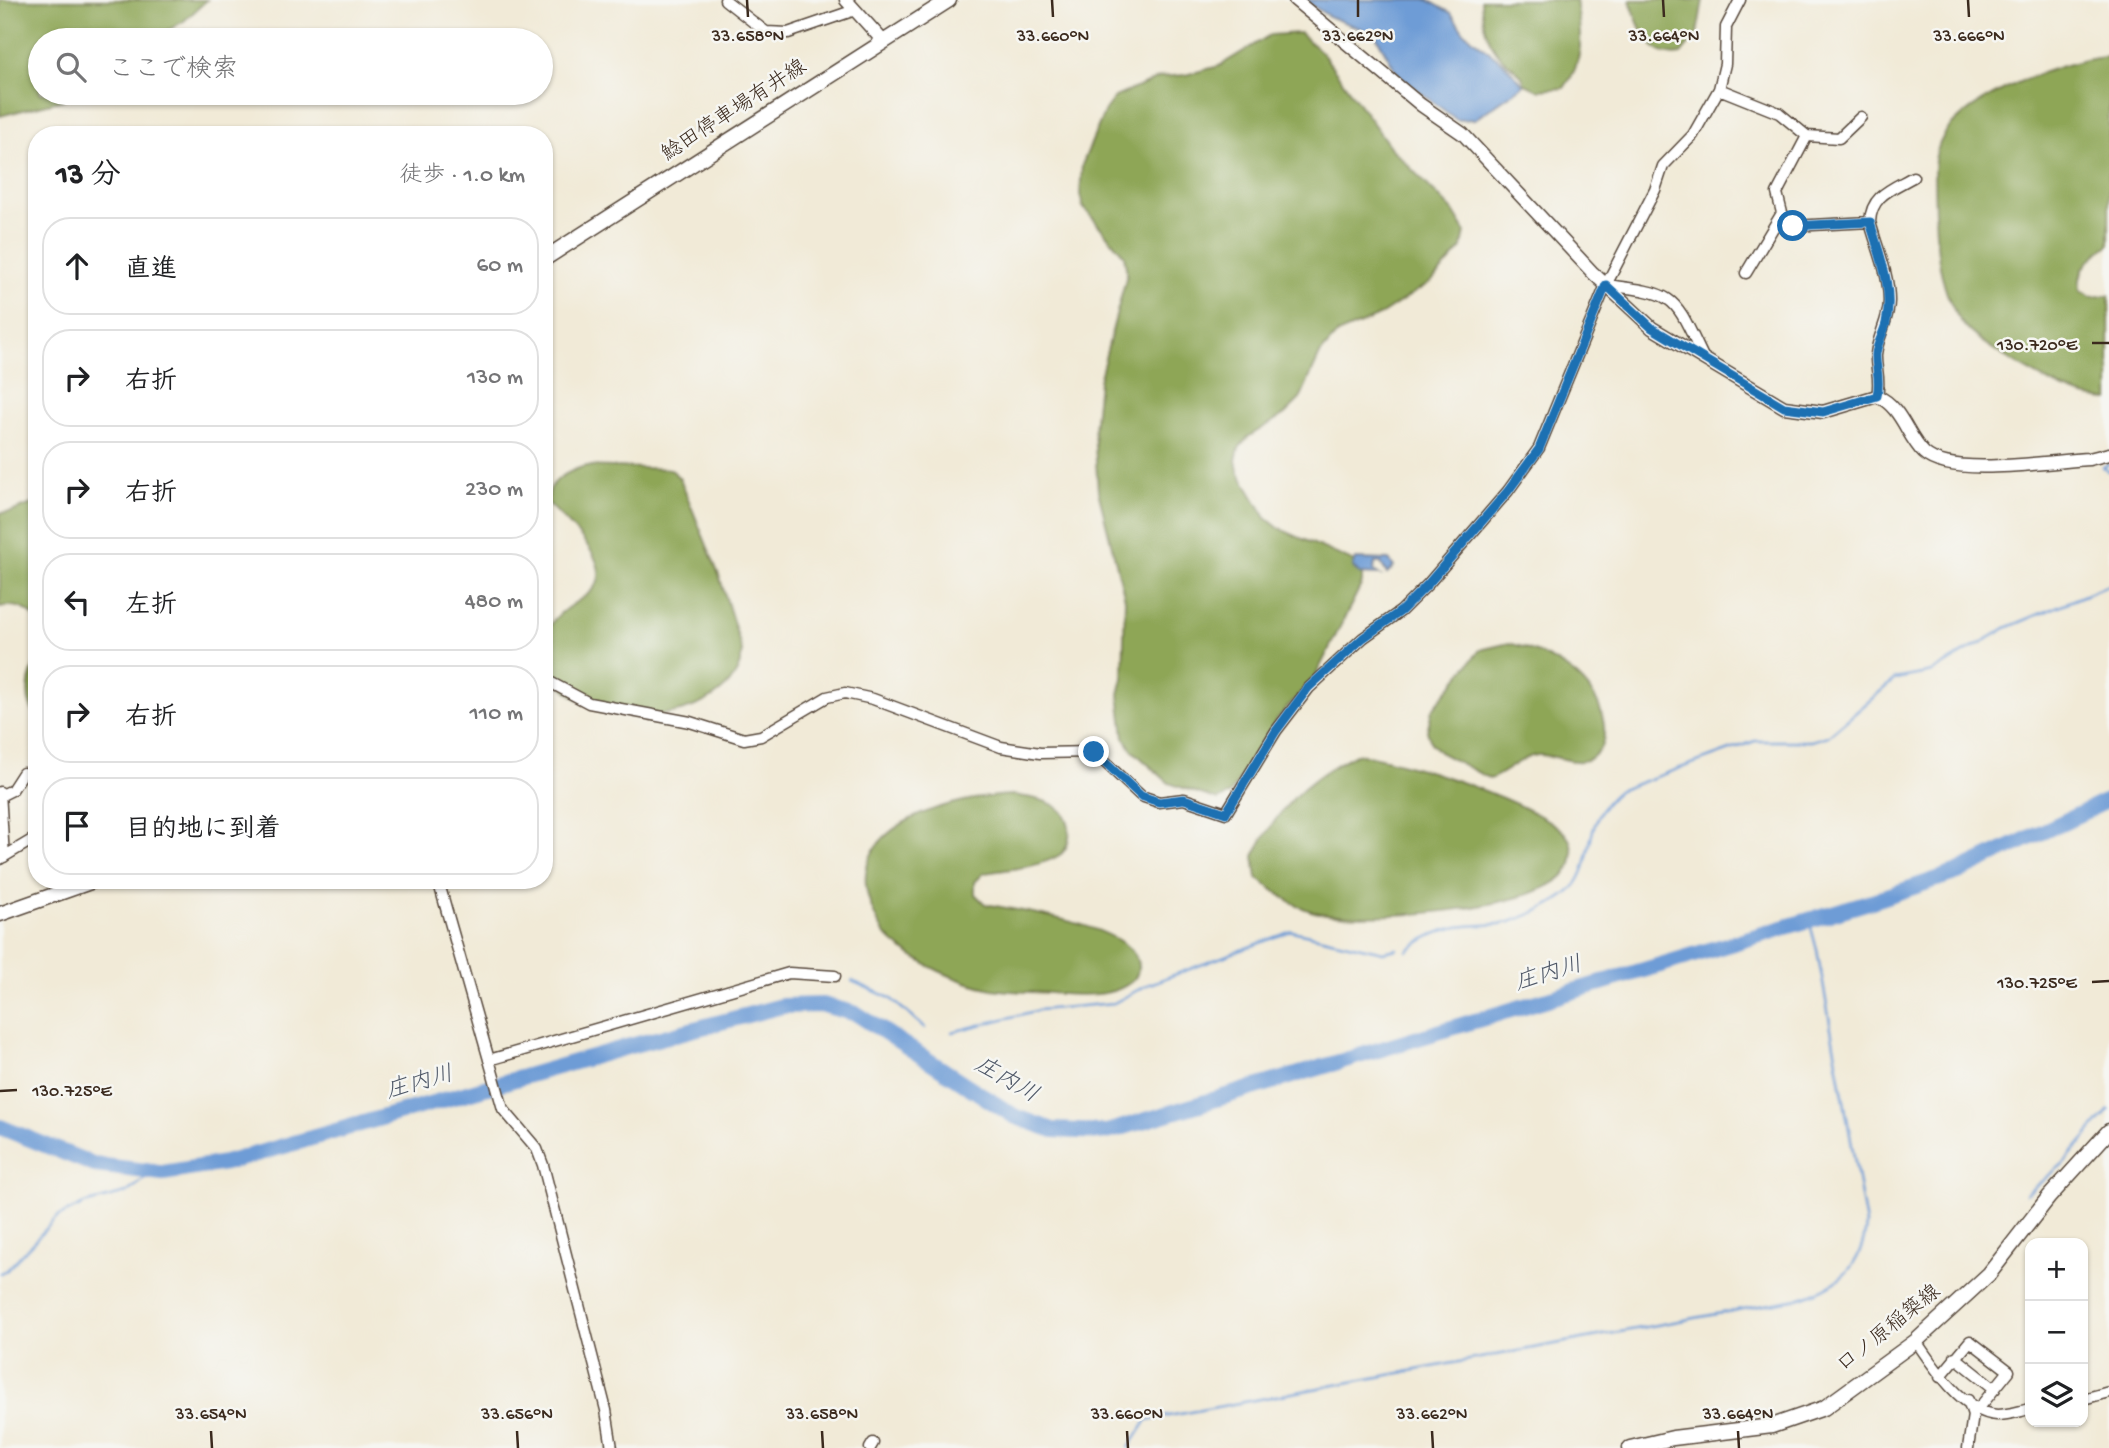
<!DOCTYPE html>
<html lang="ja">
<meta charset="utf-8">
<style>
:root{--surface:#fff;--page:#f2f2f2;--text:#202124;--muted:#757577;--line:#e0e0e0}
body{margin:0;font-family:"Gochi Hand","Klee One",sans-serif;background:var(--page);color:var(--text)}
.controls{position:absolute;right:21px;bottom:21px;display:grid;overflow:hidden;border-radius:14px;box-shadow:0 2px 5px #0004}
.controls button{width:63px;height:63px;display:grid;place-items:center;padding:0;border:0;border-bottom:2px solid var(--line);background:var(--surface);color:var(--text);font:35px sans-serif}
.stop{position:absolute;width:21px;height:21px;margin:-16px;border:5px solid #1f6fb2;border-radius:50%;background:#fff}
.stop.end{background:#1f6fb2;border-color:#fff;box-shadow:0 2px 7px #0008}
.list{margin:0;padding:0;list-style:none}
h2{display:flex;justify-content:space-between;align-items:center;height:91px;margin:0;padding:0 28px;font-size:30px}
h2 small{font-size:23px;font-weight:400;color:var(--muted)}
.list li{display:grid;grid-template-columns:46px 1fr auto;gap:21px;align-items:center;box-sizing:border-box;height:98px;margin:0 14px 14px;padding:0 14px;border:2px solid var(--line);border-radius:28px}
.list b{display:block;font-size:26px;white-space:nowrap}
.list em{font-size:23px;font-style:normal;color:var(--muted)}
.icon{flex:none;width:38px;height:38px;fill:none;stroke:currentColor;stroke-width:2;stroke-linecap:round;stroke-linejoin:round}
.map{position:relative;flex:none;width:2109px;height:1448px;overflow:hidden}
.search{position:absolute;background:var(--surface);box-shadow:0 2px 5px #0004;left:28px;top:28px;width:525px;height:77px;display:flex;align-items:center;gap:18px;box-sizing:border-box;padding:0 24px;border-radius:38px;color:var(--muted);font-size:26px}
.panel{position:absolute;background:var(--surface);box-shadow:0 2px 5px #0004;left:28px;top:126px;width:525px;height:763px;border-radius:28px}
.map>svg:first-child{display:block}
.forest{fill:#8ea657;stroke:#64683a;stroke-width:2}
.water{fill:#6e9cd6;stroke:#54637a;stroke-width:2}
.lines{fill:none;stroke-linecap:round;stroke-linejoin:round}
.stream{stroke:#6e9cd6;stroke-width:2.5}
.river{stroke:#6e9cd6;stroke-width:16}
.minor-casing{stroke:#56473a;stroke-width:13}
.tertiary-casing{stroke:#56473a;stroke-width:15}
.secondary-casing{stroke:#56473a;stroke-width:17}
.minor{stroke:#fff;stroke-width:10}
.tertiary{stroke:#fff;stroke-width:12}
.secondary{stroke:#fff;stroke-width:14}
.route{stroke:#1f6fb2;stroke-width:9}
.ticks{fill:none;stroke:#3b2a1e;stroke-width:2.5}
.labels{text-anchor:middle;dominant-baseline:central;stroke-width:5;stroke-linejoin:round;paint-order:stroke}
.street-label{font-size:21px;fill:#3b2a1e;stroke:#f6f6f2}
.water-label{font-size:23px;font-style:italic;fill:#4f5868;stroke:#f6f6f2}
.ticks-label{font-size:18px;text-anchor:middle;fill:#3b2a1e;stroke:#f6f6f2;stroke-width:5;stroke-linejoin:round;paint-order:stroke}
</style>
<div class="map">
<svg width="2109" height="1448" viewBox="0 0 2109 1448">
<rect width="100%" height="100%" fill="#f6f6f2"/>
<filter id="ink" filterUnits="userSpaceOnUse"><feTurbulence type="fractalNoise" baseFrequency=".0143" numOctaves="2"/><feDisplacementMap in="SourceGraphic" scale="14" xChannelSelector="R" yChannelSelector="G"/><feConvolveMatrix kernelMatrix="1 2 1 2 8 2 1 2 1" color-interpolation-filters="sRGB"/></filter>
<filter id="wash" filterUnits="userSpaceOnUse"><feTurbulence type="fractalNoise" baseFrequency=".00686" numOctaves="4" result="noise"/><feDisplacementMap in="SourceGraphic" scale="28" xChannelSelector="R" yChannelSelector="G"/><feGaussianBlur stdDeviation="1.57" result="paint"/><feColorMatrix in="noise" values="0 0 0 0 0 0 0 0 0 0 0 0 0 0 0 0 0 1.4 0 .05"/><feComposite in="paint" operator="in"/></filter>
<g filter="url(#wash)">
<rect width="100%" height="100%" fill="#f1ead7"/>
<path class="forest" d="M 0,0 L 207,0 L 184,21 L 151,40 L 40,40 L 40,93 L 77,93 L 63,100 L 0,116 Z
M 1481,0 L 1576,0 C 1581,33 1586,59 1564,88 L 1538,90 L 1525,84 C 1521,70 1510,67 1500,56 C 1486,40 1482,21 1481,0 Z
M 1630,0 L 1703,0 L 1697,34 L 1681,54 C 1649,60 1638,26 1630,0 Z
M 1300,33 L 1323,54 L 1391,148 L 1453,211 L 1465,231 L 1462,248 L 1432,281 L 1377,317 L 1337,334 L 1320,354 L 1300,399 L 1285,414 L 1248,437 L 1239,448 L 1236,460 L 1238,471 L 1266,518 L 1280,529 L 1357,563 L 1362,568 L 1362,583 L 1316,675 L 1276,720 L 1230,794 L 1218,800 L 1169,783 L 1132,750 L 1124,737 L 1119,694 L 1123,678 L 1125,599 L 1098,491 L 1094,430 L 1099,381 L 1127,274 L 1124,255 L 1083,207 L 1080,195 L 1082,165 L 1105,110 L 1115,97 L 1161,77 L 1185,75 L 1219,66 L 1270,35 Z
M 2109,57 L 2109,245 C 2091,258 2077,267 2080,291 L 2091,297 L 2109,295 L 2109,400 L 2105,400 C 2072,396 2050,383 2022,367 C 2004,356 1984,345 1969,331 C 1932,294 1935,217 1934,168 C 1935,156 1937,147 1943,137 C 1964,98 2066,58 2109,57 Z
M 585,466 L 671,469 L 680,479 L 719,575 L 742,651 C 738,730 567,741 547,658 C 532,592 627,609 591,551 C 580,533 562,518 548,503 C 546,481 567,472 585,466 Z
M 37,502 L 37,620 C 27,607 15,604 0,607 L 0,513 L 11,512 Z
M 1509,643 C 1550,654 1598,678 1604,725 C 1605,739 1603,750 1591,758 C 1576,767 1555,754 1538,755 C 1522,756 1506,773 1490,779 L 1439,752 L 1431,743 L 1427,731 L 1432,710 L 1480,650 Z
M 37,660 L 37,716 C 23,702 28,676 37,660 Z
M 1356,754 C 1394,756 1546,806 1567,836 C 1573,844 1574,857 1570,867 C 1551,911 1354,924 1311,911 C 1291,905 1274,890 1257,878 L 1254,856 C 1279,806 1307,779 1356,754 Z
M 1012,795 C 1040,799 1073,802 1069,838 C 1068,845 1065,852 1058,856 C 1037,868 1007,869 984,873 L 975,882 L 975,894 L 985,904 C 1015,910 1140,926 1138,967 C 1138,973 1137,977 1132,981 C 1112,999 1074,995 1050,993 C 1031,992 1010,992 992,989 C 958,982 918,964 892,941 C 880,930 874,915 869,900 C 845,822 956,797 1012,795 Z"/>
<path class="water" d="M 1304,0 L 1428,0 L 1451,13 L 1464,32 L 1505,64 L 1524,85 L 1475,119 L 1457,120 L 1399,76 L 1375,34 L 1330,17 Z
M 1356,559 L 1389,560 L 1394,567 L 1387,574 L 1381,563 L 1375,563 L 1374,571 L 1380,575 L 1359,574 L 1353,567 Z"/>
<g class="lines">
<path class="stream" d="M 2109,464 L 2103,467 L 2109,472
M 1407,951 C 1424,937 1445,928 1466,926 C 1480,924 1496,926 1510,922 C 1527,916 1553,905 1568,893 C 1599,866 1578,822 1620,790 L 1755,741 L 1811,741 L 1828,736 L 1895,679 L 1932,672 L 2006,628 L 2109,585
M 852,981 L 890,998 L 925,1028
M 952,1032 L 1039,1010 L 1114,1003 L 1147,985 L 1292,931 L 1383,952 L 1397,949
M 2026,1194 L 2063,1164 L 2109,1110
M 0,1273 L 7,1270 L 57,1217 L 84,1204 L 126,1193 L 153,1173
M 1129,1448 L 1147,1420 L 1797,1299 C 1836,1288 1863,1268 1866,1224 L 1817,950 L 1809,920"/>
<path class="river" d="M 0,1127 L 95,1165 L 163,1173 L 225,1163 L 630,1046 L 782,1006 L 823,1005 L 857,1014 L 1014,1116 L 1053,1130 L 1107,1132 L 1872,901 L 1958,872 L 2109,800"/>
</g>
</g>
<g filter="url(#ink)">
<g class="lines">
<defs>
<path id="minor" d="M 725,0 L 766,32 L 788,33 L 855,10
M 1719,89 L 1779,113 L 1807,136 L 1777,193 L 1782,213 L 1793,226 L 1870,222 C 1877,248 1889,274 1889,301 C 1889,320 1878,335 1876,354 C 1875,368 1881,378 1877,396
M 1807,136 L 1839,138 L 1861,117
M 1870,222 C 1871,195 1892,189 1913,177
M 1746,273 L 1782,213
M 1606,285 C 1679,294 1673,295 1704,359
M 544,679 L 589,703 L 690,722 L 744,739 L 761,736 L 827,697 L 845,693 L 873,699 L 1001,747 L 1040,753 L 1094,752 L 1141,796 L 1159,802 L 1184,799 L 1226,813 L 1276,731 L 1309,688 L 1363,638 L 1401,611 L 1428,584 L 1508,491 L 1539,448 L 1606,285 L 1655,190 L 1663,166 L 1693,135 L 1719,89 L 1725,64 L 1726,27 L 1740,0
M 0,792 L 4,857
M 2,795 L 12,790 L 23,773
M 0,859 L 37,837
M 438,880 L 503,1109 L 537,1149 L 543,1165 L 606,1410 L 612,1448
M 489,1060 L 789,973 L 835,976
M 1916,1341 C 1932,1365 1964,1413 1997,1415 C 2008,1415 2020,1411 2030,1409
M 1955,1357 L 1995,1389
M 1940,1377 L 1970,1341 L 2009,1371 L 1979,1408
M 2083,1399 L 2109,1392
M 870,1448 L 873,1443
M 1968,1448 L 1973,1415 L 1968,1400"/>
<path id="tertiary" d="M 846,0 L 883,41
M 1295,0 L 1421,105 L 1463,134 L 1593,273 L 1652,328 L 1784,407 L 1823,412 L 1877,396 C 1902,407 1906,435 1924,453 C 1950,478 2052,461 2089,459 L 2109,454"/>
<path id="secondary" d="M 544,259 L 949,0
M 0,914 L 96,880
M 1630,1448 L 1673,1438 L 1772,1426 L 1824,1408 L 1916,1341 L 1989,1274 L 2049,1197 L 2109,1131"/>
</defs>
<use href="#minor" class="minor-casing"/>
<use href="#tertiary" class="tertiary-casing"/>
<use href="#secondary" class="secondary-casing"/>
<use href="#minor" class="minor"/>
<use href="#tertiary" class="tertiary"/>
<use href="#secondary" class="secondary"/>
</g>
</g>
<g class="lines" filter="url(#ink)">
<path class="route" d="M 1094,752 L 1141,796 L 1159,802 L 1184,799 L 1226,813 L 1276,731 L 1308,688 L 1363,638 L 1401,611 L 1428,584 L 1508,491 L 1539,449 L 1606,285 L 1652,328 L 1784,407 L 1823,412 L 1877,396 C 1881,377 1875,367 1876,354 C 1877,343 1884,333 1886,323 C 1894,288 1879,254 1870,222 L 1793,226"/>
</g>
<path class="ticks" d="M 747,0 L 748,17M 1052,0 L 1053,17M 1358,0 L 1358,17M 1663,0 L 1664,17M 1968,0 L 1969,17M 2092,343 L 2109,343M 2092,982 L 2109,981M 0,1091 L 17,1090M 211,1431 L 212,1448M 517,1431 L 518,1448M 822,1431 L 823,1448M 1127,1431 L 1128,1448M 1432,1431 L 1433,1448M 1738,1431 L 1739,1448"/>
<g class="labels">
<g class="street-label">
<text transform="translate(735 112) rotate(-33)">鯰田停車場有井線</text>
<text transform="translate(1890 1330) rotate(-39)">口ノ原稲築線</text>
</g>
<g class="water-label">
<text transform="translate(1549 975) rotate(-17)">庄内川</text>
<text transform="translate(1006 1081) rotate(30)">庄内川</text>
<text transform="translate(420 1084) rotate(-16)">庄内川</text>
</g>
</g>
<g class="ticks-label">
<text x="748" y="41">33.658°N</text>
<text x="1053" y="41">33.660°N</text>
<text x="1358" y="41">33.662°N</text>
<text x="1664" y="41">33.664°N</text>
<text x="1969" y="41">33.666°N</text>
<text x="2037" y="350">130.720°E</text>
<text x="2037" y="988">130.725°E</text>
<text x="72" y="1096">130.725°E</text>
<text x="211" y="1419">33.654°N</text>
<text x="517" y="1419">33.656°N</text>
<text x="822" y="1419">33.658°N</text>
<text x="1127" y="1419">33.660°N</text>
<text x="1432" y="1419">33.662°N</text>
<text x="1738" y="1419">33.664°N</text>
</g>
</svg>
<div class="controls">
<button>+</button>
<button>−</button>
<button><svg class="icon" aria-label="layers" viewBox="0 0 24 24"><path d="M12 4l9 5-9 5-9-5zM3 14l9 5 9-5"/></svg></button>
</div>
<div class="stop" style="left:1793px;top:226px"></div>
<div class="stop end" style="left:1094px;top:752px"></div>
<div class="search"><svg class="icon" aria-label="search" viewBox="0 0 24 24"><circle cx="10" cy="10" r="6"/><path d="M15 15l6 6"/></svg>ここで検索</div>
<section class="panel">
<h2>13 分<small>徒歩 · 1.0 km</small></h2>
<ul class="list">
<li><svg class="icon" aria-label="ahead" viewBox="0 0 24 24"><path d="M12 20V5M6 11l6-6 6 6"/></svg><div><b>直進</b></div><em>60 m</em></li>
<li><svg class="icon" aria-label="right" viewBox="0 0 24 24"><path d="M7 20v-9h11M14 6l5 5-5 5"/></svg><div><b>右折</b></div><em>130 m</em></li>
<li><svg class="icon" aria-label="right" viewBox="0 0 24 24"><path d="M7 20v-9h11M14 6l5 5-5 5"/></svg><div><b>右折</b></div><em>230 m</em></li>
<li><svg class="icon" aria-label="left" viewBox="0 0 24 24"><path d="M17 20v-9H6M10 6l-5 5 5 5"/></svg><div><b>左折</b></div><em>480 m</em></li>
<li><svg class="icon" aria-label="right" viewBox="0 0 24 24"><path d="M7 20v-9h11M14 6l5 5-5 5"/></svg><div><b>右折</b></div><em>110 m</em></li>
<li><svg class="icon" aria-label="arrive" viewBox="0 0 24 24"><path d="M6 21V4h12l-3 4 3 4H6"/></svg><div><b>目的地に到着</b></div></li>
</ul>
</section>
</div>
